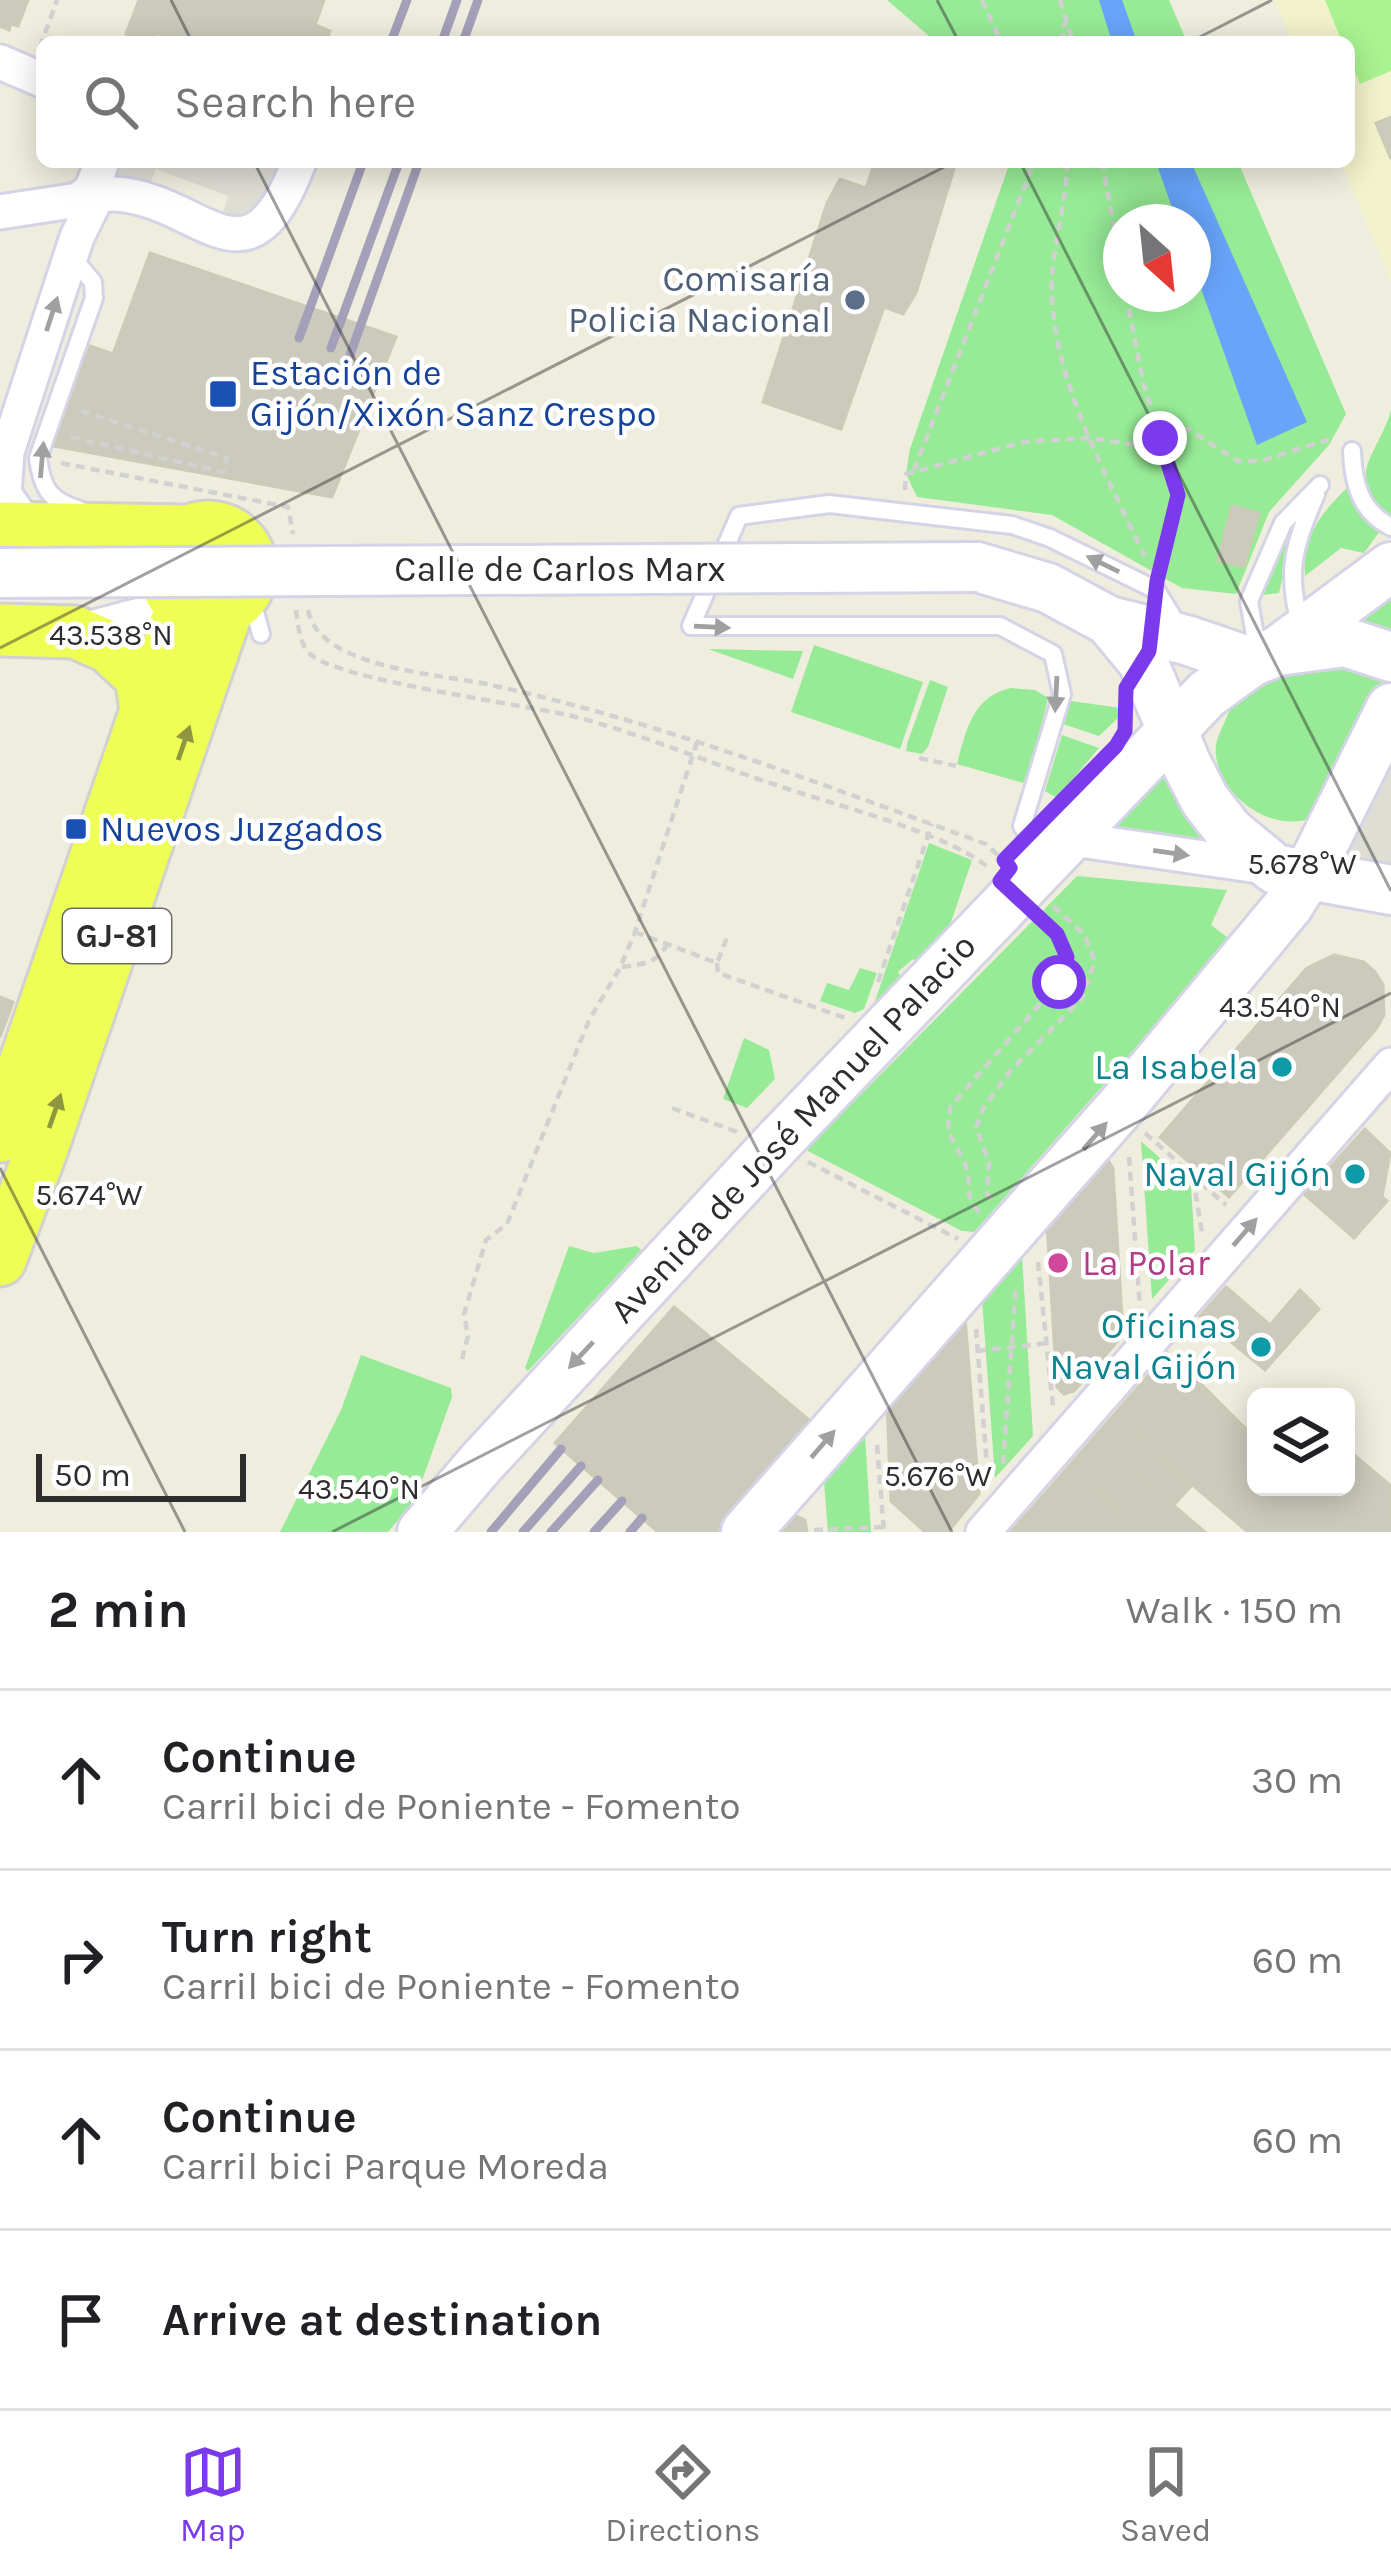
<!DOCTYPE html>
<meta charset="utf-8">
<style>
:root{--surface:#fff;--page:#f2f2f2;--text:#202124;--muted:#757577;--line:#e0e0e0;--accent:#7c3aed}
body{margin:0;font-family:Karla,sans-serif;background:var(--page);color:var(--text)}
.controls{position:absolute;right:36px;bottom:36px;display:grid;overflow:hidden;border-radius:18px;box-shadow:0 6px 30px #0003}
.controls button{width:108px;height:108px;display:grid;place-items:center;padding:0;border:0;border-bottom:3px solid var(--line);background:var(--surface);color:var(--text);font:60px sans-serif}
.compass{position:absolute;left:1103px;top:204px;width:108px;height:108px;border-radius:50%;background:var(--surface);box-shadow:0 6px 30px #0003;rotate:153deg}
.scale{position:absolute;left:36px;bottom:30px;width:210px;box-sizing:border-box;padding-left:12px;border:6px solid #2d2d2d;border-top:0;font-size:33px;line-height:42px;white-space:nowrap;color:#2d2d2d;-webkit-text-stroke:9px #fff;paint-order:stroke}
.stop{position:absolute;width:36px;height:36px;margin:-27px;border:9px solid #7c3aed;border-radius:50%;background:#fff}
.stop.end{background:#7c3aed;border-color:#fff;box-shadow:0 3px 12px #0008}
.list{margin:0;padding:0;list-style:none}
h2{display:flex;justify-content:space-between;align-items:center;height:156px;margin:0;padding:0 48px;font-size:51px}
h2 small{font-size:39px;font-weight:400;color:var(--muted)}
.list li{display:grid;grid-template-columns:78px 1fr auto;gap:36px;align-items:center;box-sizing:border-box;height:180px;padding:0 48px;border-top:3px solid var(--line)}
.list b{display:block;font-size:45px;white-space:nowrap}
.list p{margin:0;font-size:39px;white-space:nowrap;color:var(--muted)}
.list em{font-size:39px;font-style:normal;color:var(--muted)}
.icon{flex:none;width:66px;height:66px;fill:none;stroke:currentColor;stroke-width:2;stroke-linecap:round;stroke-linejoin:round}
.map{position:relative;flex:none;width:1391px;height:1532px;overflow:hidden}
.search{position:absolute;background:var(--surface);box-shadow:0 6px 30px #0003;left:36px;right:36px;top:36px;height:132px;display:flex;align-items:center;gap:30px;box-sizing:border-box;padding:0 42px;border-radius:18px;color:var(--muted);font-size:45px}
.sheet{height:876px;background:var(--surface)}
nav{display:flex;justify-content:space-around;align-items:center;box-sizing:border-box;height:168px;border-top:3px solid var(--line);background:var(--surface);font-size:33px;color:var(--muted)}
nav a{display:grid;justify-items:center;gap:6px}
nav .on{color:var(--accent)}
.map>svg:first-child{display:block}
.education{fill:#f2f2cc}
.green{fill:#97eb96;fill-rule:evenodd}
.pitch{fill:#aaf391}
.plaza{fill:#dfded5}
.water{fill:#68a4fa}
.building{fill:#cbcabc;stroke:#cbcbb7;stroke-width:3}
.lines{fill:none;stroke-linecap:round;stroke-linejoin:round}
.service-casing{stroke:#d5d3e6;stroke-width:22}
.minor-casing{stroke:#d5d3e6;stroke-width:39}
.secondary-casing{stroke:#d5d3e6;stroke-width:54}
.primary-casing{stroke:#d1d1d1;stroke-width:57}
.path{stroke:#d1d1d1;stroke-width:4.5;stroke-dasharray:9 6;stroke-linecap:butt}
.service{stroke:#fff;stroke-width:16}
.minor{stroke:#fff;stroke-width:33}
.secondary{stroke:#fff;stroke-width:48}
.primary{stroke:#effe54;stroke-width:51}
.rail{stroke:#a4a0b9;stroke-width:9}
.secondary-bridge-casing{stroke:#d5d3e6;stroke-width:54;stroke-linecap:butt}
.secondary-bridge{stroke:#fff;stroke-width:48}
.oneway{fill:#a0a0a0}
.oneway2{fill:#8e9640}
.route{stroke:#7c3aed;stroke-width:15}
.ticks{fill:none;stroke:#2d2d2d;stroke-width:3;stroke-opacity:0.45}
.service-dot{fill:#5c6f8a;stroke:#fff;stroke-width:4.5}
.transit-dot{fill:#1a4fb4;stroke:#fff;stroke-width:4.5}
.culture-dot{fill:#0f9aa8;stroke:#fff;stroke-width:4.5}
.hotel-dot{fill:#d1479c;stroke:#fff;stroke-width:4.5}
.labels{text-anchor:middle;dominant-baseline:central;stroke-width:9;stroke-linejoin:round;paint-order:stroke}
.shield{fill:#fff;stroke:#6c6c6c;stroke-width:3}
.shield-label{font-size:33px;font-weight:bold;fill:#2d2d2d}
.service-label{font-size:36px;fill:#4e5e75;stroke:#fff;text-anchor:end}
.transit-label{font-size:36px;fill:#164399;stroke:#fff;text-anchor:start}
.street-label{font-size:36px;fill:#2d2d2d;stroke:#fff}
.culture-label{font-size:36px;fill:#0d838f;stroke:#fff;text-anchor:end}
.hotel-label{font-size:36px;fill:#b23c85;stroke:#fff;text-anchor:start}
.ticks-label{font-size:30px;text-anchor:middle;fill:#2d2d2d;stroke:#fff;stroke-width:9;stroke-linejoin:round;paint-order:stroke}
</style>
<div class="map">
<svg width="1391" height="1532" viewBox="0 0 1391 1532">
<rect width="100%" height="100%" fill="#efedde"/>
<path class="education" d="M 1274,0 L 1391,0 L 1391,282 L 1341,162 L 1349,162 L 1349,42 L 1292,42 Z"/>
<path class="green" d="M 887,0 L 1169,0 L 1187,42 L 936,42 Z
M 1010,162 L 1238,162 L 1346,414 L 1329,445 L 1269,512 L 1236,594 L 1182,588 L 1052,515 L 917,497 L 906,474 L 910,449 ZM 1121,222 L 1193,222 L 1193,294 L 1121,294 Z
M 1391,410 L 1391,517 C 1341,475 1378,457 1391,410 Z
M 1347,488 L 1368,521 L 1380,531 L 1364,553 L 1341,548 L 1305,576 C 1302,537 1320,514 1347,488 Z
M 1294,527 L 1279,593 L 1262,595 L 1280,548 Z
M 1391,589 L 1391,639 L 1327,633 Z
M 814,645 L 923,682 L 900,749 L 791,712 Z
M 708,649 L 803,651 L 793,679 Z
M 1335,663 L 1389,673 L 1319,814 C 1277,840 1211,794 1216,745 C 1217,737 1223,726 1226,719 C 1230,706 1242,690 1254,683 C 1277,668 1309,667 1335,663 Z
M 930,680 L 948,687 L 928,747 L 922,754 L 906,751 L 907,744 Z
M 1011,688 L 1035,690 L 1048,698 L 1027,784 L 957,764 C 966,730 973,696 1011,688 Z
M 1071,701 L 1121,708 L 1119,717 L 1099,736 L 1063,724 Z
M 1062,735 L 1099,748 L 1057,798 L 1045,791 Z
M 1166,764 L 1229,847 L 1120,830 L 1113,819 Z
M 929,843 L 972,860 L 949,928 L 916,962 L 913,959 L 898,972 L 901,977 L 873,1007 Z
M 1077,876 L 1227,890 L 1211,925 L 1231,940 L 974,1232 L 962,1231 L 806,1150 Z
M 860,968 L 877,973 L 864,1009 L 855,1013 L 820,1001 L 827,983 L 849,990 Z
M 744,1038 L 769,1050 L 775,1079 L 747,1108 L 723,1099 Z
M 1141,1141 L 1191,1186 L 1195,1250 L 1152,1299 Z
M 569,1246 L 594,1253 L 637,1246 L 641,1250 L 528,1371 L 525,1368 Z
M 1022,1255 L 1033,1436 L 995,1478 L 982,1299 Z
M 361,1355 L 451,1388 L 452,1397 L 415,1500 L 388,1532 L 280,1532 L 341,1410 Z
M 865,1435 L 871,1532 L 828,1532 L 824,1481 Z"/>
<path class="pitch" d="M 1325,0 L 1391,0 L 1391,71 L 1360,84 L 1349,58 L 1349,42 L 1342,42 Z"/>
<path class="plaza" d="M 102,162 L 292,162 L 256,210 L 240,220 L 222,215 L 228,196 L 156,169 L 148,188 L 101,169 Z
M 1391,754 L 1391,875 L 1345,866 L 1339,849 Z"/>
<path class="water" d="M 1099,0 L 1122,0 L 1137,42 L 1112,42 Z
M 1156,162 L 1191,162 L 1307,422 L 1257,445 L 1193,266 L 1193,222 L 1177,222 Z"/>
<path class="building" d="M 0,0 L 28,0 L 18,26 L 11,24 L 9,30 L 0,26 Z
M 139,0 L 324,0 L 315,25 L 330,31 L 326,42 L 181,42 L 157,33 L 154,42 L 147,42 L 126,34 Z
M 1391,117 L 1391,159 L 1376,123 Z
M 875,162 L 956,162 L 916,293 L 903,314 L 884,307 L 841,429 L 763,402 L 827,203 L 840,179 L 866,188 Z
M 150,253 L 396,337 L 332,497 L 54,446 L 90,346 L 113,354 Z
M 1232,506 L 1259,513 L 1244,567 L 1218,560 Z
M 1334,955 L 1364,962 L 1375,972 L 1383,985 L 1384,1015 L 1377,1028 L 1229,1197 L 1160,1137 L 1307,968 Z
M 0,997 L 13,1002 L 0,1037 Z
M 1365,1129 L 1390,1153 L 1382,1197 L 1387,1201 L 1354,1238 L 1305,1195 Z
M 1108,1160 L 1113,1169 L 1123,1335 L 1074,1391 L 1064,1394 L 1057,1387 L 1047,1224 Z
M 1226,1287 L 1270,1325 L 1300,1290 L 1319,1309 L 1265,1370 L 1200,1316 Z
M 674,1307 L 815,1425 L 721,1532 L 658,1532 L 555,1443 Z
M 965,1317 L 979,1494 L 948,1532 L 925,1532 L 891,1501 L 887,1403 Z
M 1168,1353 L 1193,1376 L 1136,1437 L 1192,1485 L 1174,1505 L 1132,1470 L 1107,1499 L 1069,1466 Z
M 1193,1376 L 1256,1439 L 1256,1487 L 1346,1487 L 1346,1448 L 1391,1486 L 1391,1532 L 1248,1532 L 1136,1437 Z
M 1069,1466 L 1145,1532 L 1011,1532 Z
M 1132,1470 L 1205,1532 L 1146,1532 L 1107,1499 Z
M 792,1514 L 805,1520 L 807,1532 L 775,1532 Z"/>
<g class="lines">
<defs>
<path id="service" d="M 71,256 L 93,282 L 94,298 L 38,458 C 42,489 50,501 80,510
M 1352,451 C 1353,484 1361,512 1391,527
M 248,587 L 261,634
M 1302,630 C 1285,573 1293,548 1316,494
M 1258,653 L 1249,601 L 1283,523 L 1320,485
M 1055,837 L 1029,836 L 1022,826 L 1062,694 L 1053,654 L 1000,626 L 691,626 L 739,516 L 829,504 L 1012,525 L 1050,538 L 1156,590 L 1180,629"/>
<path id="minor" d="M 0,62 L 42,80
M 78,200 C 91,198 103,193 115,194 C 203,199 247,299 299,162
M 0,212 L 78,200 L 91,190 L 102,162
M 28,527 L 4,494 L 7,452 L 77,237 L 96,198
M 75,632 L 140,615 L 173,597
M 1066,838 L 1272,868
M 983,1532 L 1391,1065"/>
<path id="secondary" d="M 977,567 L 1048,588 L 1109,621 L 1186,640 L 1251,662
M 1109,621 L 1143,662 L 1187,765 L 1205,800 L 1229,831 L 1275,869 L 1391,890
M 1279,650 L 1391,567
M 422,1532 L 481,1463 L 775,1145 L 1207,694 L 1251,662 L 1278,651 L 1345,642 L 1391,657
M 746,1532 L 1124,1103 L 1288,906 L 1309,873 L 1391,708"/>
<path id="primary" d="M165 570a43 43 0 1 1 86 0a43 43 0 1 1-86 0Z
M 0,528 L 189,531
M 0,630 L 75,632 L 109,647 L 141,677 L 147,716
M 0,1136 L 182,606
M 0,1260 L 41,1151 L 227,610"/>
</defs>
<use href="#service" class="service-casing"/>
<use href="#minor" class="minor-casing"/>
<use href="#secondary" class="secondary-casing"/>
<use href="#primary" class="primary-casing"/>
<path class="path" d="M 982,0 L 1001,42
M 1060,0 L 1073,42
M 1062,42 L 1065,22
M 40,47 L 57,0
M 1067,162 C 1067,208 1049,254 1052,299 C 1058,391 1107,475 1145,557
M 1102,162 L 1121,266
M 1126,294 L 1143,382 L 1178,495 L 1160,568
M 71,437 L 223,472 L 227,458 L 81,411
M 61,463 L 288,507 L 293,534
M 914,470 L 1034,162
M 905,490 L 906,474 L 1024,442 L 1089,438 L 1137,445 L 1188,429 L 1238,461 L 1261,461 L 1333,438
M 296,610 C 298,623 299,643 309,653 C 333,680 530,705 576,717 C 644,735 710,763 776,785 C 831,804 948,833 989,868
M 308,610 C 319,669 442,674 491,685 C 660,722 823,785 986,844 L 1001,858
M 919,758 L 956,766
M 635,932 L 717,963 L 728,935
M 717,963 L 718,973 L 845,1018
M 622,967 C 642,964 656,964 667,945
M 878,982 L 932,824
M 672,1108 L 737,1132
M 1145,1133 L 1226,1205
M 1129,1157 L 1140,1307
M 808,1162 L 958,1239
M 1193,1178 L 1202,1232
M 991,1199 L 987,1194 L 989,1163 L 976,1127 L 984,1107 L 1011,1070 L 1082,998 L 1095,961 L 1084,934 L 1053,906
M 979,1212 C 962,1195 973,1182 965,1164 C 954,1139 943,1135 951,1106 L 1059,982 L 1067,957 L 1057,934 L 1040,919
M 1038,1262 L 1053,1406
M 976,1329 L 988,1479
M 977,1351 L 1048,1343
M 462,1359 L 468,1336 L 464,1314 L 486,1240 L 507,1224 L 589,1020 L 620,968 L 635,932 L 697,742
M 877,1445 L 884,1532
M 1003,1464 L 1016,1284
M 814,1530 L 884,1527"/>
<use href="#service" class="service"/>
<use href="#minor" class="minor"/>
<use href="#secondary" class="secondary"/>
<use href="#primary" class="primary"/>
<path class="rail" d="M 391,42 L 407,0
M 442,42 L 457,0
M 463,42 L 478,0
M 299,338 L 363,162
M 331,348 L 399,162
M 350,355 L 419,162
M 491,1532 L 561,1449
M 523,1532 L 581,1466
M 551,1532 L 598,1480
M 594,1532 L 622,1501
M 630,1532 L 642,1518"/>
<defs>
<path id="secondary-bridge" d="M 0,573 L 977,567"/>
</defs>
<use href="#secondary-bridge" class="secondary-bridge-casing"/>
<use href="#secondary-bridge" class="secondary-bridge"/>
</g>
<defs><path id="oneway-solid" d="M-6-.8H1V-3.2L6.5 0L1 3.2V.8H-6Z" transform="scale(3)"/></defs>
<g class="oneway">
<use href="#oneway-solid" transform="translate(52 314) rotate(-72)"/>
<use href="#oneway-solid" transform="translate(42 460) rotate(-85)"/>
<use href="#oneway-solid" transform="translate(1103 564) rotate(-154)"/>
<use href="#oneway-solid" transform="translate(712 627) rotate(3)"/>
<use href="#oneway-solid" transform="translate(1056 694) rotate(93)"/>
<use href="#oneway-solid" transform="translate(1171 853) rotate(8)"/>
<use href="#oneway-solid" transform="translate(1095 1136) rotate(-49)"/>
<use href="#oneway-solid" transform="translate(1245 1232) rotate(-49)"/>
<use href="#oneway-solid" transform="translate(581 1355) rotate(133)"/>
<use href="#oneway-solid" transform="translate(823 1444) rotate(-49)"/>
</g>
<g class="oneway2">
<use href="#oneway-solid" transform="translate(184 743) rotate(-71)"/>
<use href="#oneway-solid" transform="translate(55 1111) rotate(-71)"/>
</g>
<g class="lines">
<path class="route" d="M 1059,982 L 1067,957 L 1057,934 L 1000,881 L 1010,868 L 1004,860 L 1116,746 L 1125,731 L 1126,688 L 1149,651 L 1157,581 L 1178,495 L 1160,438"/>
</g>
<path class="ticks" d="M 171,0 L 192,42M 937,0 L 959,42M 1190,42 L 1272,0M 254,162 L 952,1532M 1020,162 L 1391,891M 0,648 L 954,162M 0,1168 L 185,1532M 332,1532 L 1391,993"/>
<circle class="service-dot" cx="855" cy="300" r="12"/>
<g class="transit-dot">
<rect x="208" y="379" width="30" height="30" rx="6"/>
<rect x="64" y="817" width="24" height="24" rx="6"/>
</g>
<g class="culture-dot">
<circle cx="1282" cy="1067" r="12"/>
<circle cx="1355" cy="1174" r="12"/>
<circle cx="1261" cy="1347" r="12"/>
</g>
<circle class="hotel-dot" cx="1058" cy="1263" r="12"/>
<g class="labels">
<rect class="shield" x="63" y="909" width="108" height="54" rx="9"/>
<g class="shield-label">
<text x="117" y="936">GJ-81</text>
</g>
<g class="service-label">
<text x="831" y="279">Comisaría<tspan x="831" dy="41">Policia Nacional</tspan></text>
</g>
<g class="transit-label">
<text x="250" y="373">Estación de<tspan x="250" dy="41">Gijón/Xixón Sanz Crespo</tspan></text>
<text x="100" y="829">Nuevos Juzgados</text>
</g>
<g class="street-label">
<text x="560" y="569">Calle de Carlos Marx</text>
<text transform="translate(793 1128) rotate(-47)">Avenida de José Manuel Palacio</text>
</g>
<g class="culture-label">
<text x="1258" y="1067">La Isabela</text>
<text x="1331" y="1174">Naval Gijón</text>
<text x="1237" y="1326">Oficinas<tspan x="1237" dy="41">Naval Gijón</tspan></text>
</g>
<g class="hotel-label">
<text x="1082" y="1263">La Polar</text>
</g>
</g>
<g class="ticks-label">
<text x="111" y="645">43.538°N</text>
<text x="1302" y="874">5.678°W</text>
<text x="1280" y="1017">43.540°N</text>
<text x="89" y="1205">5.674°W</text>
<text x="938" y="1486">5.676°W</text>
<text x="359" y="1499">43.540°N</text>
</g>
</svg>
<div class="controls">
<button><svg class="icon" aria-label="layers" viewBox="0 0 24 24"><path d="M12 4l9 5-9 5-9-5zM3 14l9 5 9-5"/></svg></button>
</div>
<svg class="compass" viewBox="-18 -18 36 36"><path d="M0-13l5 13h-10z" fill="#e53935"/><path d="M0 13l5-13h-10z" fill="#757577"/></svg>
<div class="scale">50 m</div>
<div class="stop" style="left:1059px;top:982px"></div>
<div class="stop end" style="left:1160px;top:438px"></div>
<div class="search"><svg class="icon" aria-label="search" viewBox="0 0 24 24"><circle cx="10" cy="10" r="6"/><path d="M15 15l6 6"/></svg>Search here</div>
</div>
<section class="sheet">
<h2>2 min<small>Walk · 150 m</small></h2>
<ul class="list">
<li><svg class="icon" aria-label="ahead" viewBox="0 0 24 24"><path d="M12 20V5M6 11l6-6 6 6"/></svg><div><b>Continue</b><p>Carril bici de Poniente - Fomento</p></div><em>30 m</em></li>
<li><svg class="icon" aria-label="right" viewBox="0 0 24 24"><path d="M7 20v-9h11M14 6l5 5-5 5"/></svg><div><b>Turn right</b><p>Carril bici de Poniente - Fomento</p></div><em>60 m</em></li>
<li><svg class="icon" aria-label="ahead" viewBox="0 0 24 24"><path d="M12 20V5M6 11l6-6 6 6"/></svg><div><b>Continue</b><p>Carril bici Parque Moreda</p></div><em>60 m</em></li>
<li><svg class="icon" aria-label="arrive" viewBox="0 0 24 24"><path d="M6 21V4h12l-3 4 3 4H6"/></svg><div><b>Arrive at destination</b></div></li>
</ul>
</section>
<nav>
<a class="on"><svg class="icon" aria-label="map" viewBox="0 0 24 24"><path d="M3 6l6-2 6 2 6-2v14l-6 2-6-2-6 2zM9 4v14M15 6v14"/></svg>Map</a>
<a><svg class="icon" aria-label="directions" viewBox="0 0 24 24"><path d="M12 3l9 9-9 9-9-9zM9 14v-3h6M13 9l2 2-2 2"/></svg>Directions</a>
<a><svg class="icon" aria-label="saved" viewBox="0 0 24 24"><path d="M7 4h10v16l-5-4-5 4z"/></svg>Saved</a>
</nav>
